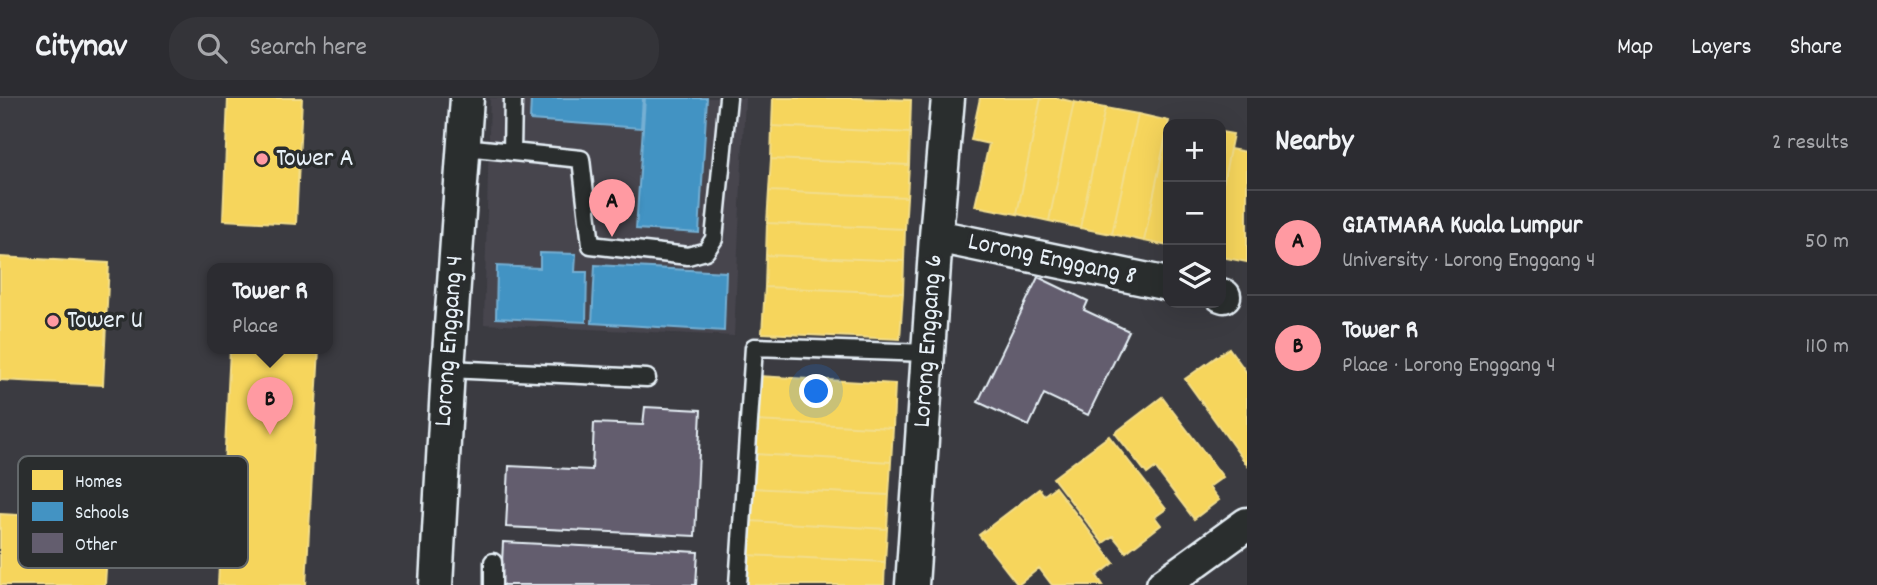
<!DOCTYPE html>
<meta charset="utf-8">
<style>
:root{--surface:#2c2c31;--page:#343439;--text:#f1f3f6;--muted:#a6a7ab;--line:#48484d;--accent:#ff9aa2}
body{margin:0;font-family:Dekko,sans-serif;background:var(--page);color:var(--text)}
.controls{position:absolute;right:21px;top:21px;display:grid;overflow:hidden;border-radius:14px;box-shadow:0 7px 28px #0002}
.controls button{width:63px;height:63px;display:grid;place-items:center;padding:0;border:0;border-bottom:2px solid var(--line);background:var(--surface);color:var(--text);font:35px sans-serif}
.you{position:absolute;left:817px;top:294px;width:24px;height:24px;margin:-18px;border:5px solid #fff;border-radius:50%;background:#1a73e8;box-shadow:0 0 0 10px #1a73e833}
.badge{display:grid;place-items:center;width:46px;height:46px;border-radius:50%;background:var(--accent);color:#111;font-size:23px;font-weight:700}
.pin{position:absolute;translate:-50% -58px;filter:drop-shadow(0 2px 4px #0008)}
.pin::after{content:'';position:absolute;top:37px;width:24px;height:21px;background:inherit;clip-path:polygon(0 0,100% 0,50% 100%)}
.popup{position:absolute;left:207px;top:165px;width:126px;height:91px;box-sizing:border-box;display:grid;place-content:center;border-radius:14px;background:var(--surface);filter:drop-shadow(0 2px 5px #0005);font-size:23px;white-space:nowrap;color:var(--muted)}
.popup b{font-size:26px;color:var(--text)}
.popup::after{content:'';position:absolute;left:50%;top:100%;margin-left:-14px;border:14px solid transparent;border-top-color:var(--surface)}
.list{margin:0;padding:0;list-style:none}
h2{display:flex;justify-content:space-between;align-items:center;height:91px;margin:0;padding:0 28px;font-size:30px}
h2 small{font-size:23px;font-weight:400;color:var(--muted)}
.list li{display:grid;grid-template-columns:46px 1fr auto;gap:21px;align-items:center;box-sizing:border-box;height:105px;padding:0 28px;border-top:2px solid var(--line)}
.list b{display:block;font-size:26px;white-space:nowrap}
.list p{margin:0;font-size:23px;white-space:nowrap;color:var(--muted)}
.list em{font-size:23px;font-style:normal;color:var(--muted)}
.icon{flex:none;width:38px;height:38px;fill:none;stroke:currentColor;stroke-width:2;stroke-linecap:round;stroke-linejoin:round}
.map{position:relative;flex:none;width:1247px;height:487px;overflow:hidden}
header{display:flex;align-items:center;gap:42px;box-sizing:border-box;height:98px;padding:0 35px;background:var(--surface);border-bottom:2px solid var(--line)}
header strong{font-size:33px}
nav{display:flex;gap:38px;margin-inline-start:auto;font-size:24px}
.search{width:490px;height:63px;background:var(--page);display:flex;align-items:center;gap:18px;box-sizing:border-box;padding:0 24px;border-radius:28px;color:var(--muted);font-size:26px}
main{display:flex}
aside{flex:1;background:var(--surface)}
.map>svg:first-child{display:block}
.built{fill:#47454e}
.homes{fill:#f6d55c;stroke:#f2dd8b;stroke-width:2}
.schools{fill:#4393c3;stroke:#74afd3;stroke-width:2}
.building{fill:#635d6e;stroke:#e8f1f8;stroke-width:2}
.lines{fill:none;stroke-linecap:round;stroke-linejoin:round}
.lane-casing{stroke:#e8f1f8;stroke-width:21}
.street-casing{stroke:#e8f1f8;stroke-width:37}
.lane{stroke:#2a2d2e;stroke-width:16}
.street{stroke:#2a2d2e;stroke-width:32}
.poi-dot{fill:#ff9aa2;stroke:#2a2d2e;stroke-width:2.5}
.labels{text-anchor:middle;dominant-baseline:central;stroke-width:7;stroke-linejoin:round;paint-order:stroke}
.poi-label{font-size:26px;fill:#e8f1f8;stroke:#2a2d2e;text-anchor:start}
.street-label{font-size:26px;fill:#e8f1f8;stroke:#2a2d2e}
.key{fill:#2a2d2e;stroke:#63686b;stroke-width:2}
.key-label{font-size:19px;fill:#e8f1f8}
</style>
<header>
<strong>Citynav</strong>
<div class="search"><svg class="icon" aria-label="search" viewBox="0 0 24 24"><circle cx="10" cy="10" r="6"/><path d="M15 15l6 6"/></svg>Search here</div>
<nav><a>Map</a><a>Layers</a><a>Share</a></nav>
</header>
<main>
<div class="map">
<svg width="1247" height="487" viewBox="0 0 1247 487">
<rect width="100%" height="100%" fill="#3b3b41"/>
<filter id="ink" filterUnits="userSpaceOnUse"><feTurbulence type="fractalNoise" baseFrequency=".0143" numOctaves="2"/><feDisplacementMap in="SourceGraphic" scale="14" xChannelSelector="R" yChannelSelector="G"/><feConvolveMatrix kernelMatrix="1 2 1 2 8 2 1 2 1" color-interpolation-filters="sRGB"/></filter>
<g filter="url(#ink)">
<path class="built" d="M 490,0 L 745,0 L 734,238 L 484,226 Z"/>
<path class="homes" d="M 228,0 L 302,0 L 296,126 L 223,122 Z
M 773,0 L 856,0 L 911,2 L 910,35 L 772,28 Z
M 980,0 L 1041,0 L 1017,116 L 975,108 L 989,46 L 971,42 Z
M 1041,0 L 1057,0 L 1074,4 L 1049,123 L 1017,116 Z
M 1074,4 L 1105,10 L 1080,130 L 1049,123 Z
M 1105,10 L 1138,16 L 1112,136 L 1080,130 Z
M 1138,16 L 1169,23 L 1144,143 L 1112,136 Z
M 772,28 L 910,35 L 909,67 L 771,61 Z
M 1168,29 L 1168,148 L 1144,143 Z
M 1221,34 L 1233,36 L 1221,96 Z
M 1230,51 L 1247,54 L 1247,164 L 1221,159 L 1221,96 Z
M 771,61 L 909,67 L 907,99 L 769,93 Z
M 769,93 L 907,99 L 905,131 L 767,125 Z
M 767,125 L 905,131 L 904,163 L 766,157 Z
M 766,157 L 904,163 L 903,195 L 765,189 Z
M 0,159 L 109,165 L 103,287 L 0,282 Z
M 765,189 L 903,195 L 900,241 L 762,235 Z
M 1229,250 L 1247,275 L 1247,367 L 1185,281 Z
M 230,251 L 319,251 L 306,487 L 218,487 Z
M 758,278 L 895,286 L 893,330 L 755,323 Z
M 1162,299 L 1223,379 L 1209,389 L 1219,402 L 1194,421 L 1155,370 L 1147,376 L 1115,335 Z
M 755,323 L 893,330 L 891,364 L 754,356 Z
M 1109,338 L 1166,411 L 1155,419 L 1161,427 L 1126,454 L 1113,438 L 1103,445 L 1053,380 Z
M 754,356 L 891,364 L 889,397 L 751,390 Z
M 1055,389 L 1114,465 L 1097,478 L 1103,487 L 1052,487 L 1039,470 L 1018,487 L 979,437 L 1039,391 L 1044,397 Z
M 751,390 L 889,397 L 887,431 L 750,423 Z
M 0,416 L 109,422 L 105,487 L 0,487 Z
M 750,423 L 887,431 L 885,464 L 747,457 Z
M 747,457 L 885,464 L 884,487 L 746,487 Z"/>
<path class="schools" d="M 531,0 L 643,0 L 641,30 L 530,22 Z
M 645,0 L 707,0 L 699,135 L 636,131 Z
M 540,155 L 576,156 L 575,174 L 587,174 L 586,224 L 496,220 L 497,168 L 540,170 Z
M 595,167 L 726,174 L 724,233 L 592,225 Z"/>
<path class="building" d="M 1038,179 L 1088,203 L 1084,212 L 1129,233 L 1088,317 L 1044,296 L 1029,328 L 978,304 Z
M 645,309 L 701,312 L 695,438 L 506,429 L 509,368 L 592,372 L 594,325 L 643,327 Z
M 503,444 L 698,454 L 696,487 L 501,487 Z"/>
<g class="lines">
<defs>
<path id="lane" d="M 464,49 L 581,61 L 591,147 L 688,158 L 706,153 L 714,141 L 728,0
M 512,54 L 513,0
M 448,271 L 647,280
M 493,487 L 493,464
M 738,487 L 754,249 L 928,255"/>
<path id="street" d="M 936,138 L 1168,186
M 1221,197 L 1224,198
M 436,487 L 448,271 L 467,0
M 912,487 L 936,138 L 948,0
M 1163,487 L 1247,426"/>
</defs>
<use href="#lane" class="lane-casing"/>
<use href="#street" class="street-casing"/>
<use href="#lane" class="lane"/>
<use href="#street" class="street"/>
</g>
</g>
<g class="poi-dot">
<circle cx="262" cy="61" r="7"/>
<circle cx="53" cy="223" r="7"/>
</g>
<g class="labels">
<g class="poi-label">
<text x="276" y="61">Tower A</text>
<text x="67" y="223">Tower U</text>
</g>
<g class="street-label">
<text transform="translate(1052 162) rotate(12)">Lorong Enggang 8</text>
<text transform="translate(450 243) rotate(-86)">Lorong Enggang 4</text>
<text transform="translate(929 243) rotate(-86)">Lorong Enggang 6</text>
</g>
</g>
<rect x="18" y="358" width="230" height="112" rx="10" class="key"/>
<rect x="32" y="372" width="31" height="20" fill="#f6d55c"/>
<rect x="32" y="404" width="31" height="19" fill="#4393c3"/>
<rect x="32" y="435" width="31" height="20" fill="#635d6e"/>
<g class="key-label">
<text x="75" y="389">Homes</text>
<text x="75" y="420">Schools</text>
<text x="75" y="452">Other</text>
</g>
</svg>
<div class="controls">
<button>+</button>
<button>−</button>
<button><svg class="icon" aria-label="layers" viewBox="0 0 24 24"><path d="M12 4l9 5-9 5-9-5zM3 14l9 5 9-5"/></svg></button>
</div>
<div class="you"></div>
<div class="pin badge" style="left:612px;top:139px">A</div>
<div class="pin badge" style="left:270px;top:337px">B</div>
<div class="popup"><b>Tower R</b>Place</div>
</div>
<aside>
<h2>Nearby<small>2 results</small></h2>
<ul class="list">
<li><span class="badge">A</span><div><b>GIATMARA Kuala Lumpur</b><p>University · Lorong Enggang 4</p></div><em>50 m</em></li>
<li><span class="badge">B</span><div><b>Tower R</b><p>Place · Lorong Enggang 4</p></div><em>110 m</em></li>
</ul>
</aside>
</main>
